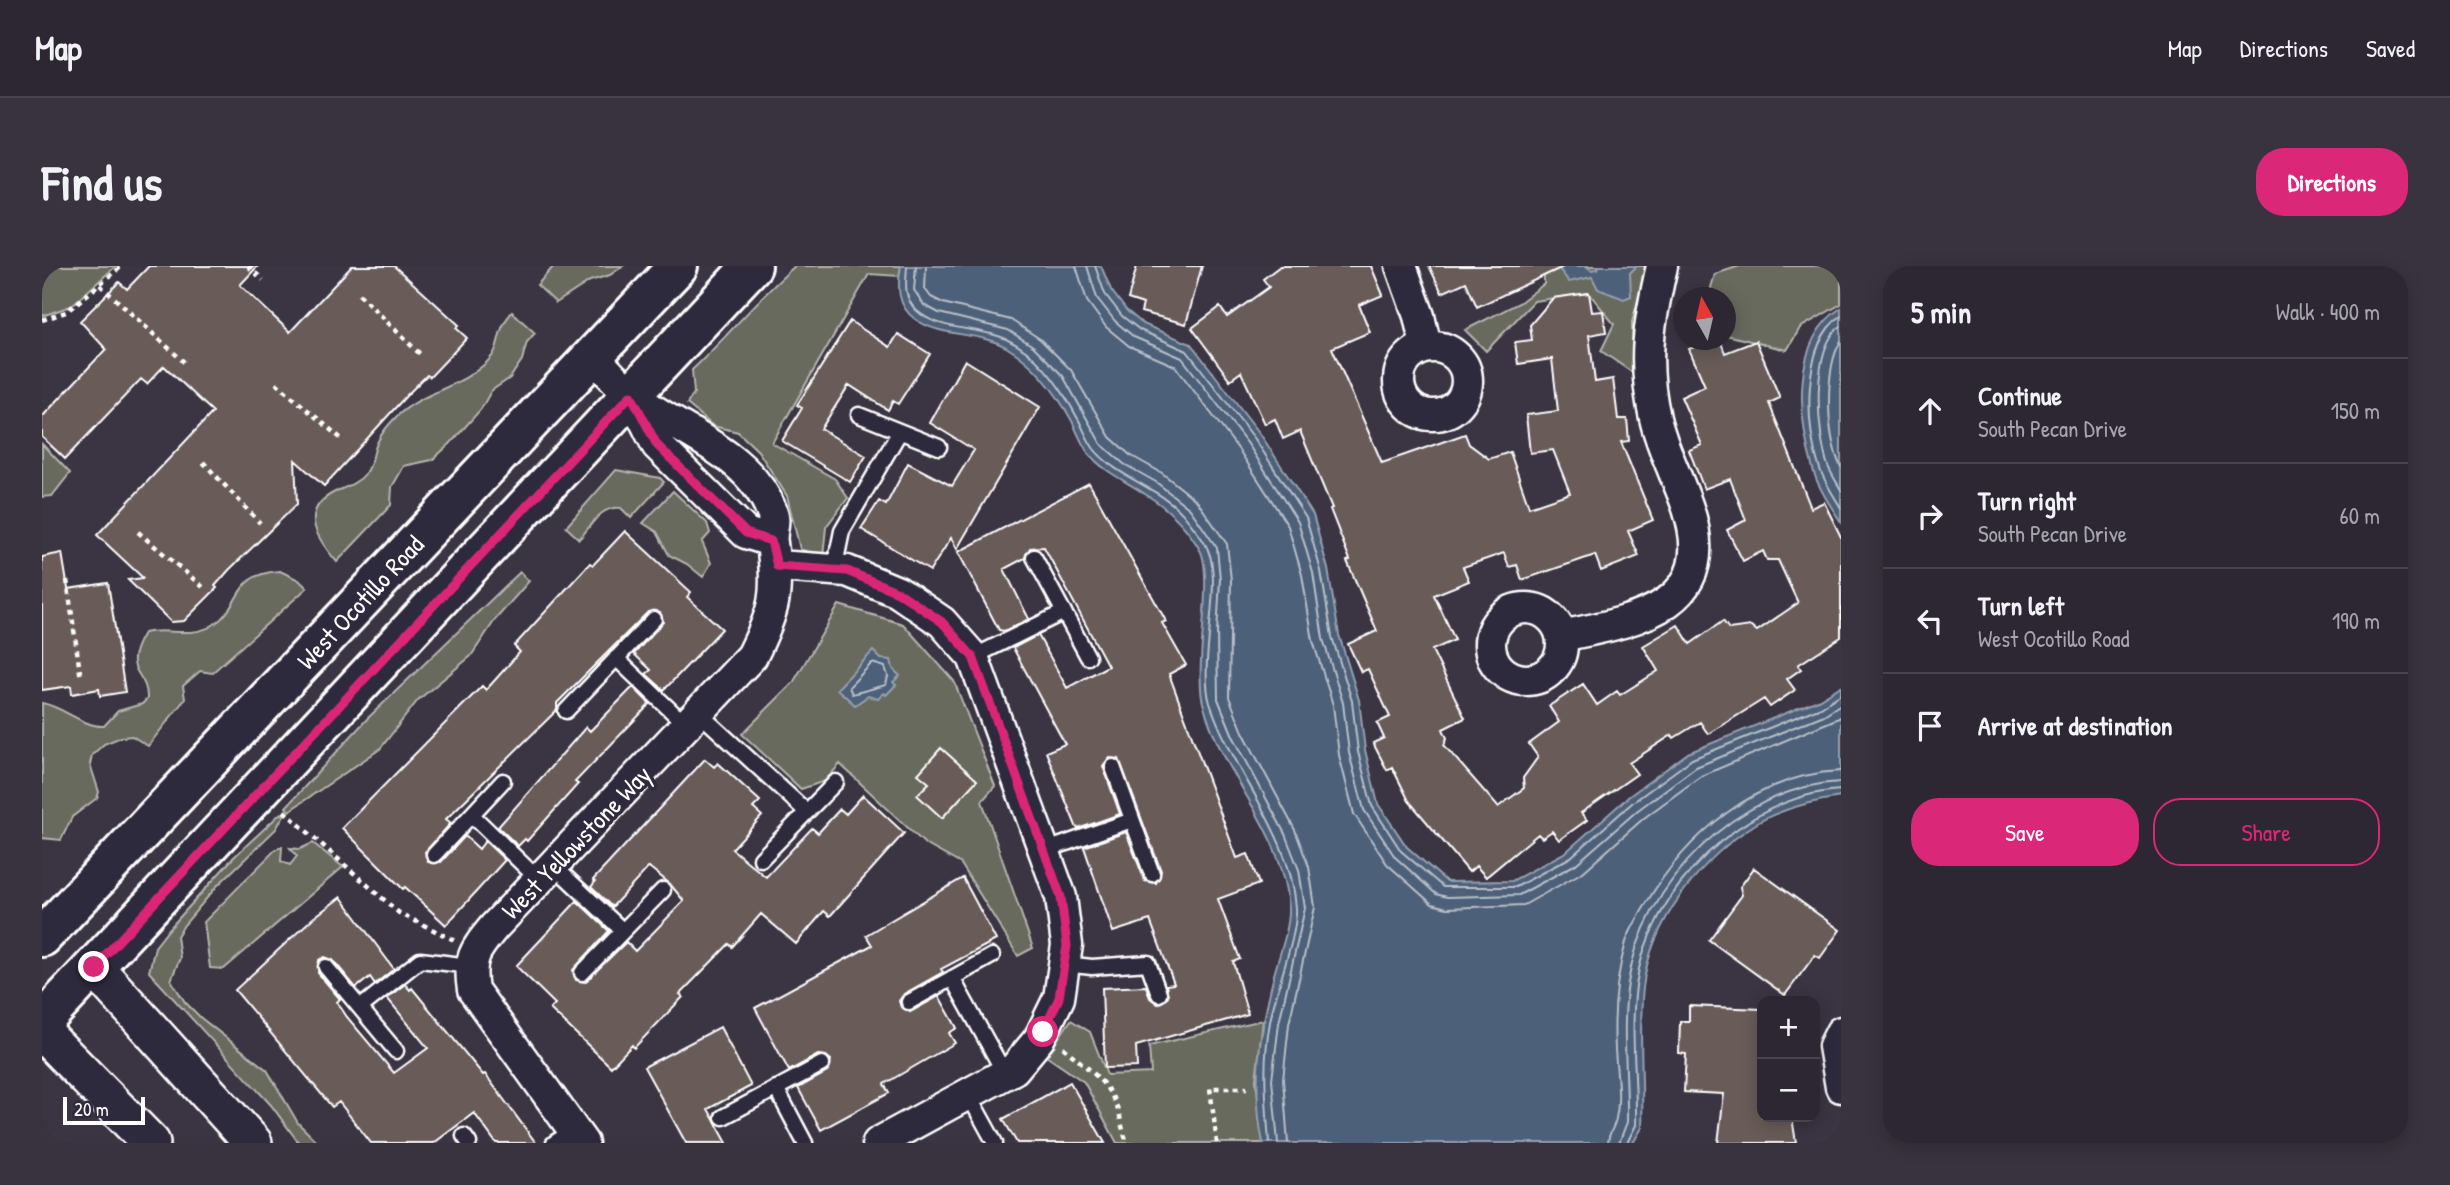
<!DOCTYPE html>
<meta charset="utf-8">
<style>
:root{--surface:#2c2732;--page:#38333e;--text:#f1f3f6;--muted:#a6a5ac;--line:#48444d;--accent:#db2777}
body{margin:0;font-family:"Patrick Hand",sans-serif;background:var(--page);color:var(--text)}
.controls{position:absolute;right:21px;bottom:21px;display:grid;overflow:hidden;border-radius:14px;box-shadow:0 4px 18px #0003}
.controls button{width:63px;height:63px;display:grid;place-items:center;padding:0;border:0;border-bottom:2px solid var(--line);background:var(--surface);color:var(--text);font:35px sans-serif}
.compass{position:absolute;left:1631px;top:21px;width:63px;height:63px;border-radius:50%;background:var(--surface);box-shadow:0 4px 18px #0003;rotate:352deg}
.scale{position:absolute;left:21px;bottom:18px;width:82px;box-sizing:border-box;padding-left:7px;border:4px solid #fff;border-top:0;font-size:19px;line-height:24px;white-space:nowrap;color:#fff;-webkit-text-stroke:5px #2f2a3d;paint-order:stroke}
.stop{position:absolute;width:21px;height:21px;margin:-16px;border:5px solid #db2777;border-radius:50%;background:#fff}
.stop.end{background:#db2777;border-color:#fff;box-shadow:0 2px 7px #0008}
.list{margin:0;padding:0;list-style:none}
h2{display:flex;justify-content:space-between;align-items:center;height:91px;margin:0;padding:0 28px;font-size:30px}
h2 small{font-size:23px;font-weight:400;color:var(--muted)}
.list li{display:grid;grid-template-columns:46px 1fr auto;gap:21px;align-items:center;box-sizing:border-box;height:105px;padding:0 28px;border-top:2px solid var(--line)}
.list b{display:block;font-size:26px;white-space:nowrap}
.list p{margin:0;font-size:23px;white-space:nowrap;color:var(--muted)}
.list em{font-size:23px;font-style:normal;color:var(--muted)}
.actions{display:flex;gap:14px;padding:21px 28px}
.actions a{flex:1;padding:16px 0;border:2px solid var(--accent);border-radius:28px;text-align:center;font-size:24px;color:var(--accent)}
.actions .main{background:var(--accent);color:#fff}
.icon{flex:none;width:38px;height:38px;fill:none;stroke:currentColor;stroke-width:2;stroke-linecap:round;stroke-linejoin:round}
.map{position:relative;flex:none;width:1799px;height:877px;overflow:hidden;border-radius:28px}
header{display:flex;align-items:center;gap:42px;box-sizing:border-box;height:98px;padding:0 35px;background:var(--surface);border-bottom:2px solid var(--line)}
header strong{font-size:33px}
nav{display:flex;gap:38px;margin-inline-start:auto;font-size:24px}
.intro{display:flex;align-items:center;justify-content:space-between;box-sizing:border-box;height:168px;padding:0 42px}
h1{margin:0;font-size:49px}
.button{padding:18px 32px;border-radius:28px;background:var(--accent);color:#fff;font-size:24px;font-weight:700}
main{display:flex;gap:42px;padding:0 42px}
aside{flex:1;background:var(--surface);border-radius:28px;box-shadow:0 4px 18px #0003}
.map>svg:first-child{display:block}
.green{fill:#686b5d;stroke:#b4b5ae;stroke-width:2}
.water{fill:#4e6079;stroke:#95a0af;stroke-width:2}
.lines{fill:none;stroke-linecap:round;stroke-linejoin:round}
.shore{stroke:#b8bfc9;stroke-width:2}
.building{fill:#695c58;stroke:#fff;stroke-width:2}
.service-casing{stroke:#fff;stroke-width:19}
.minor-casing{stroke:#fff;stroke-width:35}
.tertiary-casing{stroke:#fff;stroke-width:42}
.secondary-casing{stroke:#fff;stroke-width:44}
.path{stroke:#fff;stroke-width:4.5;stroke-dasharray:5 5;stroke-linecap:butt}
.service{stroke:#2f2a3d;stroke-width:14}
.minor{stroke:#2f2a3d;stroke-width:30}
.tertiary{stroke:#2f2a3d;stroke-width:37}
.secondary{stroke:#2f2a3d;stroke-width:38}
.route{stroke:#db2777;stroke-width:9}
.labels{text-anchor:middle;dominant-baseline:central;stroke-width:7;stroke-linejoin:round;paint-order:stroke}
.street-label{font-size:26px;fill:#fff;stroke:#2f2a3d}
</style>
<header>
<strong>Map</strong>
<nav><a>Map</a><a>Directions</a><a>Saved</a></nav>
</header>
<div class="intro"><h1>Find us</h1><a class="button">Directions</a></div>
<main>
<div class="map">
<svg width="1799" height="877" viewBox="0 0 1799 877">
<rect width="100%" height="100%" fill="#3b3442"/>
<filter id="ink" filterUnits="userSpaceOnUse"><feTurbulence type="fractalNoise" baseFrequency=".0143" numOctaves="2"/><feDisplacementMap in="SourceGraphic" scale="14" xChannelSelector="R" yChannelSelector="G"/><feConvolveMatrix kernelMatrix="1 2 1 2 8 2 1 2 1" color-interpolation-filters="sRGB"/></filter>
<g filter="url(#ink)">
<path class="green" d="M 0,0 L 74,0 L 29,40 L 0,50 Z
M 512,0 L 581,0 L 568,9 L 548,15 L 514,37 L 495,19 Z
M 753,0 L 859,0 L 857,10 L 827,8 L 730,177 L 793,213 L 806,232 L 784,261 L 781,291 L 758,283 L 745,230 L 716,185 L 696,166 L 671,160 L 645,138 L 652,127 L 650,104 C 686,70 716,32 753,0 Z
M 1502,0 L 1605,0 L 1590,56 L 1591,107 L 1559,85 L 1572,58 L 1547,27 L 1492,35 L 1444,85 L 1423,64 L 1477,37 L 1502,18 Z
M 1698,0 L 1799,0 L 1799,38 L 1758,62 L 1745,84 L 1684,69 L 1684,32 L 1666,32 L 1673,8 Z
M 470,46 L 493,67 L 485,76 L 480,94 L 468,112 L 449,125 L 439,143 L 408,178 L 390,194 L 362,200 L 350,221 L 349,239 L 295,296 C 276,274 255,245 293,226 C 304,221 316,217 324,207 C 331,198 331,186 335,177 C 339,168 347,158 354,151 C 381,125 418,122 445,96 C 461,81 452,66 470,46 Z
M 0,178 L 28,207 L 10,230 L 0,231 Z
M 574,204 L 618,212 L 622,216 L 589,252 L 579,242 C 557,240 550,260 537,273 L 524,261 Z
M 631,225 L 665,257 L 668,267 L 660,276 L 669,297 L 661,311 L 645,298 L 627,289 L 615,266 L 601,257 Z
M 238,305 L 257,314 L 265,322 L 170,407 L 158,405 L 141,420 L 143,433 L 106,480 L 90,470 L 79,471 L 62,478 L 50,489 L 48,498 L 57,526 L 55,532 L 30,551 L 19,574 L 0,572 L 0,437 C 22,441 41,461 62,460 L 76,445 L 100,438 L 105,433 C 106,403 77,409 102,367 C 124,361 150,373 171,359 C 202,339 189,308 238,305 Z
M 478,306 L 487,315 L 453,354 L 429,390 L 376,434 L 338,483 L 247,545 L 244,541 L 325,453 Z
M 797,339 L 861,358 L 912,415 L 953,520 L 940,535 L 991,682 L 976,690 L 919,598 L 883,578 L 798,498 L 783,515 L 759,523 L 700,468 L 751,417 Z
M 239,547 L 242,549 L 234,563 L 175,620 L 142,659 L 135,670 L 138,692 L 129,714 L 143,736 L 159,752 L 225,804 L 256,857 L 276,877 L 257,877 L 229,839 L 107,706 L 113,681 L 127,663 L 192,591 Z
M 271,577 L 301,601 L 182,703 L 168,702 L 162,656 L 234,583 L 240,581 L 239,595 L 248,599 L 255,590 L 248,582 L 258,583 Z
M 1029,754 L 1048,766 L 1065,809 L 1109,807 L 1107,780 L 1221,754 L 1214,814 L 1221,877 L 1075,877 L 1042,816 L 1004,790 Z"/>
<path class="water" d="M 859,0 L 1059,0 L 1069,24 L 1084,44 L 1101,58 L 1149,78 L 1219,169 L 1271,249 L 1286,303 L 1297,369 L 1317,434 L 1323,484 L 1336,538 L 1365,581 L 1405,616 L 1470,615 L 1524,586 L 1586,531 L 1646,487 L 1776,434 L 1799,420 L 1799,531 C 1772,535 1742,542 1717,556 C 1661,590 1608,655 1601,722 C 1596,769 1602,816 1600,862 L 1591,877 L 1221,877 C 1209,820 1218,765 1232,709 C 1237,689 1248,662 1247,642 C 1243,566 1179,509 1161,437 C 1152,402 1172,309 1158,284 C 1145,261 1126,242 1103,228 C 1084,215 1062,206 1047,188 C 1040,179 1035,166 1030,155 C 1014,126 993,98 964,81 C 936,65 899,72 873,53 C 855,40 855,20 859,0 Z
M 1515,0 L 1544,0 L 1549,4 L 1556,3 L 1557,0 L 1595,0 L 1588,7 L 1589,30 L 1582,33 L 1556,23 L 1550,11 L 1527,16 Z
M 1799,42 L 1799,256 C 1789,241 1775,220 1771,203 C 1756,151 1749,74 1799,42 Z
M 831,385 L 839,393 L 849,394 L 851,403 L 858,410 L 851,416 L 854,419 L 844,429 L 842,427 L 836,433 L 826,430 L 813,439 L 795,423 Z"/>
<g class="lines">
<path class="shore" d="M 865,0 C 864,17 861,31 874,44 C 897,66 937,60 964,73 C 996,88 1019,121 1035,151 C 1041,161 1045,174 1052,183 C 1077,214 1122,222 1145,253 C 1152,262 1162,273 1166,284 C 1181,318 1156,397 1168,437 C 1191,507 1249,567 1254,642 C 1256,669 1233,725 1228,756 C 1220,799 1224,834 1227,877
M 874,0 L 872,24 L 882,39 L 897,47 L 966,64 L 991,80 L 1021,110 L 1059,178 L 1082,198 L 1114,216 L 1148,243 L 1175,282 L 1178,313 L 1175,367 L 1176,433 L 1191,470 L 1243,568 L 1257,604 L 1263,642 L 1237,757 L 1230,814 L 1236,877
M 884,0 L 883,23 L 889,31 L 901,37 L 969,54 L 998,73 L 1029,104 L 1068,171 L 1088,189 L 1120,207 L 1155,235 L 1185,278 L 1189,314 L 1187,431 L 1201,466 L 1253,564 L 1267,601 L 1273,641 L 1247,758 L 1241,814 L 1246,877
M 1034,0 L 1045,35 L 1064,61 L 1087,80 L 1133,100 L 1197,184 L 1246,260 L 1260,309 L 1271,375 L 1291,439 L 1297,489 L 1312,548 L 1345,598 L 1390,638 L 1405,642 L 1482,639 L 1541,606 L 1602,552 L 1659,510 L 1799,451
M 1045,0 L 1055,32 L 1073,55 L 1092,71 L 1140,92 L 1206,178 L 1256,256 L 1271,307 L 1281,373 L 1301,437 L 1307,487 L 1322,544 L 1353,591 L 1394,628 L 1405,631 L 1477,629 L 1534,598 L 1596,544 L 1654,501 L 1782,449 L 1799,438
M 1053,0 L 1063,28 L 1080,50 L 1098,64 L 1145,85 L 1213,173 L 1264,252 L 1279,305 L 1290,371 L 1310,435 L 1316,486 L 1330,540 L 1359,585 L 1401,621 L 1474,621 L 1529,591 L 1590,537 L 1650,493 L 1779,441 L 1799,428
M 1799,50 C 1759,76 1763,163 1778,203 C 1783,217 1792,230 1799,242
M 1799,60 C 1768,81 1775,168 1786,200 C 1789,208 1795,216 1799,224
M 1799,75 C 1782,102 1784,173 1799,201
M 830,397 L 843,401 L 846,410 L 844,419 L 810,428 L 807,421 Z
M 1566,877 C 1566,867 1573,861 1574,852 C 1579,831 1574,804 1573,783 C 1571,747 1574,711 1584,676 C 1588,663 1597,650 1604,638 C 1644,569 1715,508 1799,505
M 1577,877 L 1585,856 C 1586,810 1579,763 1586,717 C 1600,618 1696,520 1799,516
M 1585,877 L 1594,859 C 1595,813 1588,766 1594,720 C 1605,625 1703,529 1799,524"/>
</g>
<path class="building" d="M 107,0 L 216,0 L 198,19 L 248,66 L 310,0 L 352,0 L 417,59 L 414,62 L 425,72 L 388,111 L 385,109 L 364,130 L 282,220 L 253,194 L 255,238 L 187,304 L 173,320 L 175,322 L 142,355 L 129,356 L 86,314 L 101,312 L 55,269 L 171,146 L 122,100 L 105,118 L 99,113 L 23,193 L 0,171 L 0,151 L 64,83 L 38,55 L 77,16 L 85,23 Z
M 1095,0 L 1160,0 L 1144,58 L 1099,46 L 1101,38 L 1086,33 Z
M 1238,0 L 1329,0 L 1341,29 L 1317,39 L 1328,66 L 1290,82 L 1340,197 L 1423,168 L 1427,178 L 1447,193 L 1468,186 L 1487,241 L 1528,227 L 1511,184 L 1488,187 L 1484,149 L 1516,145 L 1510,93 L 1476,98 L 1473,76 L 1490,74 L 1488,59 L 1511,32 L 1547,27 L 1550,46 L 1561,45 L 1564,66 L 1547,69 L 1553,116 L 1571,113 L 1576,153 L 1585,153 L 1587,175 L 1579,176 L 1611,254 L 1586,265 L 1597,290 L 1559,305 L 1553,289 L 1480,314 L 1475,299 L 1467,301 L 1462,287 L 1421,301 L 1427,315 L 1392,329 L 1413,374 L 1390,384 L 1423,452 L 1401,463 L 1405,472 L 1402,479 L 1456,541 L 1482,522 L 1481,512 L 1496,491 L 1487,478 L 1517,456 L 1507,440 L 1541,418 L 1555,439 L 1575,425 L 1578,429 L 1616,405 L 1601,380 L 1636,359 L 1648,378 L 1681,355 L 1687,363 L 1709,360 L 1715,365 L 1756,337 L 1736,294 L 1725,294 L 1721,285 L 1701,295 L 1685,264 L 1704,254 L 1688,213 L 1662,223 L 1647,184 L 1660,179 L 1639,131 L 1663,120 L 1647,83 L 1669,74 L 1678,74 L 1683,87 L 1714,75 L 1738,132 L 1727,137 L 1769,242 L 1782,236 L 1799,271 L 1799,371 L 1756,399 L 1759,403 L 1745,413 L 1753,424 L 1728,441 L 1722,433 L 1666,468 L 1658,456 L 1632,472 L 1630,469 L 1587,497 L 1595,508 L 1539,547 L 1545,554 L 1517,574 L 1510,565 L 1500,572 L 1496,568 L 1444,611 L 1434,600 L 1427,606 L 1367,535 L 1350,501 L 1345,504 L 1331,477 L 1342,472 L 1335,457 L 1348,451 L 1326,403 L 1319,406 L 1306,378 L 1335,365 L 1305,295 L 1308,294 L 1288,243 L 1290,242 L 1258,165 L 1241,173 L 1233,153 L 1223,158 L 1199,106 L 1188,114 L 1150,62 L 1178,41 L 1185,51 L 1227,21 L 1221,13 Z
M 1387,0 L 1523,0 L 1435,41 L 1424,16 L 1400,27 Z
M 808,55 L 848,81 L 856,68 L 888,88 L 856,138 L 851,135 L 846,144 L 807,119 L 779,163 L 824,190 L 808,216 L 740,175 L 760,142 L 755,139 Z
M 923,94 L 998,141 L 915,283 L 909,272 L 888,305 L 819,263 L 837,235 L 844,239 L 866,197 L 910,220 L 932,184 L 888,157 Z
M 1047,217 L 1124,355 L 1120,357 L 1144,399 L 1127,408 L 1195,592 L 1206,588 L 1217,618 L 1176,633 L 1198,693 L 1191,696 L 1206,748 L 1094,780 L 1095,801 L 1063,802 L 1060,722 L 1104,720 L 1108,732 L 1116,738 L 1126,730 L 1124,719 L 1132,718 L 1108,654 L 1071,666 L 1042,581 L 1084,566 L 1103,615 L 1114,617 L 1119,605 L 1077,493 L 1067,492 L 1061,500 L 1078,548 L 1036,563 L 1034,560 L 1004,486 L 1023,478 L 971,382 L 996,369 L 1025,422 L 1066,400 L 1002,281 L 988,282 L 983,292 L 962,303 L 987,353 L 962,365 L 957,364 L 916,286 Z
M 583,265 L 649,326 L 645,331 L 680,363 L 622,424 L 604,408 L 609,404 L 592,388 L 621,356 L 618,346 L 606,346 L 515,437 L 515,444 L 404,553 L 409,557 L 383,586 L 386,596 L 399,596 L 423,570 L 437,583 L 443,575 L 463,594 L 404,659 L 363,621 L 361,623 L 300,562 L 440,420 L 444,424 L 478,386 L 472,380 L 548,297 L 551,299 Z
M 20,287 L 26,323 L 66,317 L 83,426 L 58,430 L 57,423 L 30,428 L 29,420 L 0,424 L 0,291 Z
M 591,421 L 608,438 L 533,516 L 536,518 L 485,575 L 483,573 L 476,580 L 456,561 L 544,461 L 548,465 Z
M 899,482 L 935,514 L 900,552 L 875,529 L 887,517 L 876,508 Z
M 663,493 L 672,501 L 676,497 L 718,535 L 711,542 L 720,550 L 690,583 L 724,611 L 770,562 L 776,567 L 798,543 L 804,548 L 821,529 L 862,567 L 788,650 L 782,645 L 754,678 L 719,648 L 690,681 L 687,678 L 638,728 L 641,731 L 592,782 L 590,779 L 569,801 L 508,743 L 513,738 L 474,700 L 535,635 L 567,665 L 531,704 L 534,714 L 543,716 L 584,676 L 593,685 L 642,635 L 628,618 L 607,601 L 570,641 L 549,621 L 553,616 L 551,614 Z
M 1712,602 L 1798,664 L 1778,692 L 1773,689 L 1743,729 L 1667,674 L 1700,629 L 1698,621 Z
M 921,612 L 954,674 L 899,703 L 901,706 L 862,728 L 857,735 L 859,741 L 868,746 L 897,730 L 915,762 L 907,767 L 913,777 L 842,818 L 847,827 L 779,864 L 756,822 L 785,806 L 789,794 L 784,790 L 776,789 L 747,805 L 713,742 L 830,679 L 824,669 Z
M 299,631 L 352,703 L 333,718 L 328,711 L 314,722 L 291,694 L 283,691 L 277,694 L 276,707 L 298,733 L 295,736 L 305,751 L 352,807 L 386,782 L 345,732 L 363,718 L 368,724 L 370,722 L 441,809 L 443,808 L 494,877 L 454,877 L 432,847 L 392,877 L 329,877 L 297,836 L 290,841 L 193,724 L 271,652 Z
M 1647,740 L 1720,743 L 1720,851 L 1750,851 L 1754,877 L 1676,877 L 1682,828 L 1642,826 L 1644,788 L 1637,787 L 1638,755 L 1647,755 Z
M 678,761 L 709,820 L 666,843 L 685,877 L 644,877 L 602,801 Z
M 1028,816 L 1063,877 L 975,877 L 961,853 Z"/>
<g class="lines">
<defs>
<path id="service" d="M 817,149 L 897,181
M 992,291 L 1046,391
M 792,304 L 800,265 L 857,167
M 931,391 L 1022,346
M 574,392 L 645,460
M 524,445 L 612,353
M 657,447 L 765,546
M 1071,501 L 1110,608
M 430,549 L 497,614
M 1002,585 L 1090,554
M 392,589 L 461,515
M 719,593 L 794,516
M 512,600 L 581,665
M 1022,698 L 1050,701 L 1106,697 L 1117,728
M 284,701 L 354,785
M 540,707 L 621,624
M 910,712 L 963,808
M 867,736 L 950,690
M 319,741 L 378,694 L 428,700
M 734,822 L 763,877
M 926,828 L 953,877
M 681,851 L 780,798
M 422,870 L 427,877
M 512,877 L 532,864"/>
<path id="minor" d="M 1359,0 L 1377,50 L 1384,81
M1357 115a34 34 0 1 1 68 0a34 34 0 1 1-68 0Z
M 590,129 L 615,179 L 704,267 L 729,275
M 735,300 L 805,305 L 856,326 L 900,356 L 931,391 L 1019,631 L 1025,679 L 1017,732 L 997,773 L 972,803 L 836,877
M1448 378a36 36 0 1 1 72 0a36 36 0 1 1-72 0Z
M 1519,370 C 1593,355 1679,342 1646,242 C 1636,212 1620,183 1613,152 C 1600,94 1607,57 1620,0
M 1799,766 L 1792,780 L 1799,821
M 541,877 L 431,724 C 426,693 432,685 452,661 L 710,390 C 733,344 737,328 730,277 C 728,267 734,255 730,246 C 706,184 636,167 589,128 C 575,117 563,102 551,90"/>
<path id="tertiary" d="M 52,701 L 211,877
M 0,766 L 109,877"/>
<path id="secondary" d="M 0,671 L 636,0
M 0,756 L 710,0"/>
</defs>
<use href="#service" class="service-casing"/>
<use href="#minor" class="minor-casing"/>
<use href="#tertiary" class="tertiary-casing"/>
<use href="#secondary" class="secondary-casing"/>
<path class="path" d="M 206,0 L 221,14
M 58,19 L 142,96
M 317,28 L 381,91
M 0,54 L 24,46 L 80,0
M 234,117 L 302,175
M 161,196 L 218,257
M 96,266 L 161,321
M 25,314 L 39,413
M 242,545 L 357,647 L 412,674
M 1021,781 C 1043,801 1066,814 1076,844 C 1080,855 1080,867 1086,877
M 1175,877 L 1168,822 L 1205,822"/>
<use href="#service" class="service"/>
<use href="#minor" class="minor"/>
<use href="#tertiary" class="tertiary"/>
<use href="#secondary" class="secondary"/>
</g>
</g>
<g class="lines" filter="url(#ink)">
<path class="route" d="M 52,701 L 589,129 L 615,179 L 704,267 L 729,275 L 735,300 L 805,305 L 856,326 L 900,356 L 931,391 L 1019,631 L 1025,680 L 1022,698 L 1017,732 L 1001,766"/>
</g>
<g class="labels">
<g class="street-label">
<text transform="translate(318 336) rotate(-47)">West Ocotillo Road</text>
<text transform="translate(534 576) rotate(-46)">West Yellowstone Way</text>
</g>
</g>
</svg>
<div class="controls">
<button>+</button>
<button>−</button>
</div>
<svg class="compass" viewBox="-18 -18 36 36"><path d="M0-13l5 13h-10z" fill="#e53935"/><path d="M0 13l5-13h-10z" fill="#a6a5ac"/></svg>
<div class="scale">20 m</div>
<div class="stop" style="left:1001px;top:766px"></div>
<div class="stop end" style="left:52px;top:701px"></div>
</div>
<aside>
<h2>5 min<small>Walk · 400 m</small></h2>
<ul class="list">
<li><svg class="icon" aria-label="ahead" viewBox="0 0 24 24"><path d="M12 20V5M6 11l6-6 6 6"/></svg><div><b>Continue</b><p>South Pecan Drive</p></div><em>150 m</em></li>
<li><svg class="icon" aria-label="right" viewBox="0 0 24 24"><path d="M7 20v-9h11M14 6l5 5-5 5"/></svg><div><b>Turn right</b><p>South Pecan Drive</p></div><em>60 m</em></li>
<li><svg class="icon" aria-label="left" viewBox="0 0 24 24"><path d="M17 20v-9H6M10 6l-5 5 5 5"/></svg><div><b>Turn left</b><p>West Ocotillo Road</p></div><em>190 m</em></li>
<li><svg class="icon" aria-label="arrive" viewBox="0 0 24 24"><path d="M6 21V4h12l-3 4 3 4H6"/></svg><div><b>Arrive at destination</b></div></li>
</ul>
<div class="actions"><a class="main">Save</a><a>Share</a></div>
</aside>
</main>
